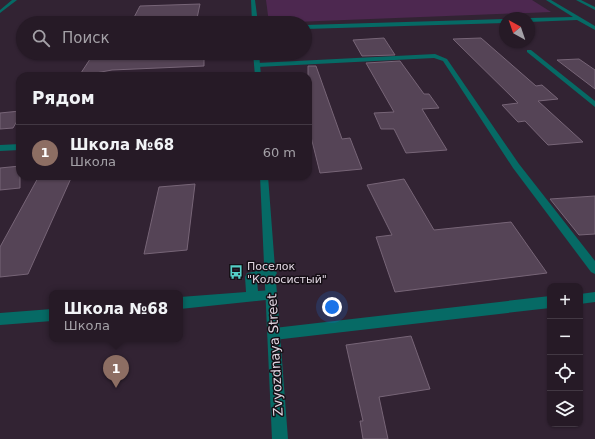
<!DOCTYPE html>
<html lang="ru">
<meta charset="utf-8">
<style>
:root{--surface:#261a26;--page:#2e232e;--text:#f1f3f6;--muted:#a4a1a7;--line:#423843;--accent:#55cec6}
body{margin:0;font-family:"DejaVu Sans",sans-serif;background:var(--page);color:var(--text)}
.controls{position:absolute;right:12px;bottom:12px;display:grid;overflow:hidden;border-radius:8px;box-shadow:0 1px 3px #0004}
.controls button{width:36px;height:36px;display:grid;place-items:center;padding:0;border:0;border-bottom:1px solid var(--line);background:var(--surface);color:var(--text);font:20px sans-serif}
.compass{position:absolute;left:499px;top:12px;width:36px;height:36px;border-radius:50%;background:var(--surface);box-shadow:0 1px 3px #0004;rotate:320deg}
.you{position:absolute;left:332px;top:307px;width:14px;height:14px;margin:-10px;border:3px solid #fff;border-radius:50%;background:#1a73e8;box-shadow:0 0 0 6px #1a73e833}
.badge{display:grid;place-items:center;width:26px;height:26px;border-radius:50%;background:var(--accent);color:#fff;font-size:13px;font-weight:700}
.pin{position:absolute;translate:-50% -33px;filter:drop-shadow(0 1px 2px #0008)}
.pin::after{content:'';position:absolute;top:21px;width:14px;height:12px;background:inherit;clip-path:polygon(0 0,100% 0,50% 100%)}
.popup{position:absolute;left:49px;top:290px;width:134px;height:52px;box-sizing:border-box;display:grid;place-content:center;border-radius:8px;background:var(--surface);filter:drop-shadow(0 1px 3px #0005);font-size:13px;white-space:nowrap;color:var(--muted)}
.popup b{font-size:15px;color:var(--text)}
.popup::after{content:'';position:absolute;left:50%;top:100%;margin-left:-8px;border:8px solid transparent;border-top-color:var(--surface)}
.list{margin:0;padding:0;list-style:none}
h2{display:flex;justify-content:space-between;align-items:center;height:52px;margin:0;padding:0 16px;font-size:17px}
h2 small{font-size:13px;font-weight:400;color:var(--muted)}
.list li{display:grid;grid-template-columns:26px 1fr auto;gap:12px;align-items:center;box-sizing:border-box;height:56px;padding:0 16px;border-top:1px solid var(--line)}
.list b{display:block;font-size:15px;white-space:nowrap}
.list p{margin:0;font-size:13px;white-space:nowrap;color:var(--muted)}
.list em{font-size:13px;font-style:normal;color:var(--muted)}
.icon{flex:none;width:22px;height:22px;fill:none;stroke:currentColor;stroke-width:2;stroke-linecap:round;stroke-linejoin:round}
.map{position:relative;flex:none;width:595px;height:439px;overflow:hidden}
.search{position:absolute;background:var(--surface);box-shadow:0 1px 3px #0004;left:16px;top:16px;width:296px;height:44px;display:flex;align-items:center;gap:10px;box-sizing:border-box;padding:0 14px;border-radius:22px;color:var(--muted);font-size:15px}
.panel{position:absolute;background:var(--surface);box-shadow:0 1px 3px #0004;left:16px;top:72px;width:296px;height:108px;border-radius:12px}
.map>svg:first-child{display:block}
.green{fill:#4d2850}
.building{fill:#554456;stroke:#776577}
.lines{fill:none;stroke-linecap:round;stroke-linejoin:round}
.service{fill:#066a65;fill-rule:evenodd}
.minor{fill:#066a65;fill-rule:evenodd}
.labels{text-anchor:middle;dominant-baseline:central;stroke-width:3;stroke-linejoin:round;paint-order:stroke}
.poi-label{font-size:11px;fill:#e1d7e2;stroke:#160f16;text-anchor:start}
.near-street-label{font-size:13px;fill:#e1d7e2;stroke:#160f16}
</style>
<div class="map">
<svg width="595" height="439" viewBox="0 0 595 439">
<rect width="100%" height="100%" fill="#322333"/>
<path class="green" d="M 266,0 L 532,0 L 551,12 L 269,23 Z"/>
<path class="building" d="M 200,4 L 196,23 L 131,23 L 140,6 Z
M 384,38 L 395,55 L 362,56 L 353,40 Z
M 481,38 L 536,86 L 542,85 L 558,99 L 538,101 L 583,142 L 548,145 L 525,121 L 518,122 L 502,105 L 518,103 L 453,39 Z
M 94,53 L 204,53 L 204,66 L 112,70 L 79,76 Z
M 579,59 L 595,70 L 595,89 L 557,60 Z
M 400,61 L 424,94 L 429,94 L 439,108 L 422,109 L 447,150 L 406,153 L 394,129 L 381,129 L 374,113 L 394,112 L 366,63 Z
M 308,66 L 316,66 L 342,139 L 350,138 L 362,169 L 320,173 L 308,125 Z
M 20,111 L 20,116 L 13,128 L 0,129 L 0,113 Z
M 20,166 L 20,188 L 0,190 L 0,168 Z
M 39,176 L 72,176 L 28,274 L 0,277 L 0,247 Z
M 404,179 L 434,230 L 511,222 L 547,273 L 395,292 L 376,237 L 392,235 L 367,185 Z
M 195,184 L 187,250 L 144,254 L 159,187 Z
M 595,196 L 595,234 L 579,235 L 550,199 Z
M 411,336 L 430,389 L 379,397 L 388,439 L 363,439 L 360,421 L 363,421 L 346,345 Z"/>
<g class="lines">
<path class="service" d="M 12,0 L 17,0 L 0,13 L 0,10 Z
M 527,50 L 531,50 L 595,101 L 595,107 L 527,52 Z
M 435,54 L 447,59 L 519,164 L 595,261 L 595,274 L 591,272 L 513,168 L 443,61 L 434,58 L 257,67 L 254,65 L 257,63 Z
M 271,268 L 275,270 L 277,273 L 275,276 L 257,281 L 258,291 L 271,290 L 275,291 L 277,295 L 275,299 L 180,309 L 180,297 L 246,292 L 245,277 L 247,273 Z
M 595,292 L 595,302 L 580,304 L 580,294 Z
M 550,296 L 550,308 L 274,340 L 269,338 L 268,334 L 269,330 L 274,328 Z
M 52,309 L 52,321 L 0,325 L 0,313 Z"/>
<path class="minor" d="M 251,0 L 255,0 L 258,23 L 252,23 Z
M 546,0 L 551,0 L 595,26 L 595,30 L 577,20 L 529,22 L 529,18 L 573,17 Z
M 576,0 L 581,0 L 595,7 L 595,10 Z
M 505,19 L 505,23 L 305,29 L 305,25 Z
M 253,53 L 259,53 L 261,76 L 255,76 Z
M 20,144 L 20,150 L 0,151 L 0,145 Z
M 260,176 L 268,176 L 288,439 L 272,439 Z"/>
</g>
<defs>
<symbol id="bus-bare" viewBox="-9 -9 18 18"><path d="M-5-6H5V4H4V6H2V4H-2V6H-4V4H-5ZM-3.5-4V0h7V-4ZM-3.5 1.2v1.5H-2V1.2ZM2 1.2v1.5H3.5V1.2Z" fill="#55cec6" stroke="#160f16" stroke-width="2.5" paint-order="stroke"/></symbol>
</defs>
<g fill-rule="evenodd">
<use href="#bus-bare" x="226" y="262" width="20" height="20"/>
</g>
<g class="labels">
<g class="poi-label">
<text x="247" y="266">Поселок<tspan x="247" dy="13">"Колосистый"</tspan></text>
</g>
<g class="near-street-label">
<text transform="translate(275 355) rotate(-93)">Zvyozdnaya Street</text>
</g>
</g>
</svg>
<div class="controls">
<button>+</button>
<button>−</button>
<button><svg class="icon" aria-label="locate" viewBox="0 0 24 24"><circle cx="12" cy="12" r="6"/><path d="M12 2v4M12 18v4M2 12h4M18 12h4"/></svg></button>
<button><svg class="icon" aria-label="layers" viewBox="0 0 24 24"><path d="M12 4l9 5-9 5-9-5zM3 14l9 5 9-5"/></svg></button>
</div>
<svg class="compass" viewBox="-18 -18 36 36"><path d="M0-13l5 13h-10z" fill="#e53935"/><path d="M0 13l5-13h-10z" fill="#a4a1a7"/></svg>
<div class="you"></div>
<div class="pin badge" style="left:116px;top:388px;background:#8d6e63">1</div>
<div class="popup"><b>Школа №68</b>Школа</div>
<div class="search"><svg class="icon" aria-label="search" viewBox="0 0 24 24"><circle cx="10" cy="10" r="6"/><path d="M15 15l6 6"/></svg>Поиск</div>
<section class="panel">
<h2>Рядом<small></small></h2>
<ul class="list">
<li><span class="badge" style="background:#8d6e63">1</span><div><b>Школа №68</b><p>Школа</p></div><em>60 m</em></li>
</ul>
</section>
</div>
